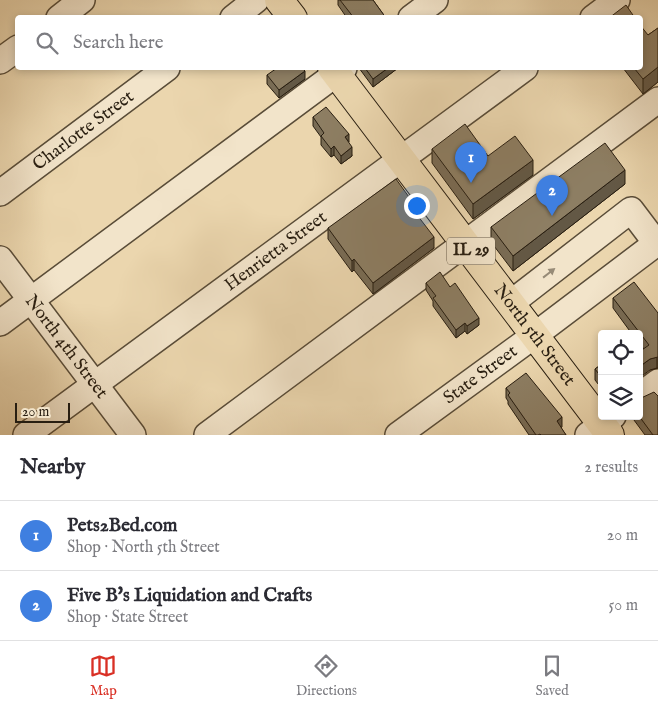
<!DOCTYPE html>
<meta charset="utf-8">
<style>
:root{--surface:#fff;--page:#f7f7f7;--text:#2b2b33;--muted:#7c7c81;--line:#e1e1e2;--accent:#d93025}
body{margin:0;font-family:"IM FELL English",serif;background:var(--page);color:var(--text)}
.controls{position:absolute;right:15px;bottom:15px;display:grid;overflow:hidden;border-radius:5px;box-shadow:0 2px 8px #0003}
.controls button{width:45px;height:45px;display:grid;place-items:center;padding:0;border:0;border-bottom:1px solid var(--line);background:var(--surface);color:var(--text);font:25px sans-serif}
.scale{position:absolute;left:15px;bottom:12px;width:55px;box-sizing:border-box;padding-left:5px;border:2px solid #281e11;border-top:0;font-size:14px;line-height:18px;white-space:nowrap;color:#281e11;-webkit-text-stroke:4px #f2e4ca;paint-order:stroke}
.you{position:absolute;left:416px;top:205px;width:18px;height:18px;margin:-12px;border:4px solid #fff;border-radius:50%;background:#1a73e8;box-shadow:0 0 0 8px #1a73e833}
.badge{display:grid;place-items:center;width:32px;height:32px;border-radius:50%;background:var(--accent);color:#fff;font-size:16px;font-weight:700}
.pin{position:absolute;translate:-50% -41px;filter:drop-shadow(0 1px 2px #0008)}
.pin::after{content:'';position:absolute;top:26px;width:18px;height:15px;background:inherit;clip-path:polygon(0 0,100% 0,50% 100%)}
.list{margin:0;padding:0;list-style:none}
h2{display:flex;justify-content:space-between;align-items:center;height:65px;margin:0;padding:0 20px;font-size:21px}
h2 small{font-size:16px;font-weight:400;color:var(--muted)}
.list li{display:grid;grid-template-columns:32px 1fr auto;gap:15px;align-items:center;box-sizing:border-box;height:70px;padding:0 20px;border-top:1px solid var(--line)}
.list b{display:block;font-size:19px;white-space:nowrap}
.list p{margin:0;font-size:16px;white-space:nowrap;color:var(--muted)}
.list em{font-size:16px;font-style:normal;color:var(--muted)}
.icon{flex:none;width:28px;height:28px;fill:none;stroke:currentColor;stroke-width:2;stroke-linecap:round;stroke-linejoin:round}
.map{position:relative;flex:none;width:658px;height:435px;overflow:hidden}
.search{position:absolute;background:var(--surface);box-shadow:0 2px 8px #0003;left:15px;right:15px;top:15px;height:55px;display:flex;align-items:center;gap:12px;box-sizing:border-box;padding:0 18px;border-radius:5px;color:var(--muted);font-size:19px}
.sheet{height:205px;background:var(--surface)}
nav{display:flex;justify-content:space-around;align-items:center;box-sizing:border-box;height:70px;border-top:1px solid var(--line);background:var(--surface);font-size:14px;color:var(--muted)}
nav a{display:grid;justify-items:center;gap:2px}
nav .on{color:var(--accent)}
.map>svg:first-child{display:block}
.lines{fill:none;stroke-linecap:round;stroke-linejoin:round}
.minor-casing{stroke:#594c38;stroke-width:28}
.major-casing{stroke:#281e11;stroke-width:30}
.minor{stroke:#f2e4ca;stroke-width:25}
.major{stroke:#ebd6ae;stroke-width:28}
.wall{fill:#796c55;stroke:#281e11}
.shaded-wall{fill:#635845;stroke:#281e11}
.building{fill:#8d7e63;stroke:#281e11}
.oneway{fill:#978b77}
.labels{text-anchor:middle;dominant-baseline:central;stroke-width:4;stroke-linejoin:round;paint-order:stroke}
.shield{fill:#f2e4ca;stroke:#655948;stroke-width:1}
.shield-label{font-size:16px;font-weight:bold;fill:#281e11}
.street-label{font-size:18px;fill:#281e11;stroke:#f2e4ca}
</style>
<div class="map">
<svg width="658" height="435" viewBox="0 0 658 435">
<rect width="100%" height="100%" fill="#ebd6ae"/>
<filter id="stains"><feTurbulence type="fractalNoise" baseFrequency=".004" numOctaves="4"/><feColorMatrix values="0 0 0 0 .2 0 0 0 0 .09 0 0 0 0 .02 0 0 0 .5 -.17"/></filter>
<radialGradient id="worn" r=".72"><stop offset=".6" stop-color="#630" stop-opacity="0"/><stop offset="1" stop-color="#630" stop-opacity=".3"/></radialGradient>
<g class="lines">
<defs>
<g id="minor">
<path d="M 59,18 L 82,0"/>
<path d="M 233,18 L 256,0"/>
<path d="M 411,18 L 435,0"/>
<path d="M 593,18 L 617,0"/>
<path d="M 0,61 L 18,48"/>
<path id="s1" d="M 0,193 L 167,68"/>
<path id="s2" d="M 0,259 L 133,435"/>
<path d="M 511,303 L 631,210 L 656,243"/>
<path d="M 0,323 L 344,68"/>
<path d="M 639,396 L 658,382"/>
<path id="s3" d="M 26,435 L 525,68"/>
<path d="M 207,435 L 658,100"/>
<path id="s4" d="M 398,435 L 535,335 L 658,242"/>
<path d="M 588,435 L 613,416"/>
</g>
<g id="major">
<path d="M 279,0 L 293,18"/>
<path id="s5" d="M 332,68 L 610,435"/>
</g>
</defs>
<use href="#minor" class="minor-casing"/>
<use href="#major" class="major-casing"/>
<use href="#minor" class="minor"/>
<use href="#major" class="major"/>
</g>
<path class="wall" d="M 338,0 L 373,0 L 386,18 L 347,18 L 338,5 Z
M 658,28 L 658,82 L 643,94 L 623,68 L 640,68 L 648,35 Z
M 359,68 L 398,68 L 373,87 Z
M 267,75 L 305,79 L 279,98 L 267,84 Z
M 313,117 L 349,143 L 352,156 L 341,164 L 334,155 L 331,157 L 321,145 L 321,137 L 313,126 Z
M 432,149 L 488,156 L 533,175 L 473,219 L 432,163 Z
M 625,184 L 513,271 L 491,242 L 491,227 Z
M 414,211 L 434,248 L 373,294 L 354,270 L 352,272 L 328,239 L 328,228 Z
M 426,283 L 450,287 L 479,325 L 467,334 L 465,331 L 456,338 L 433,306 L 433,301 L 426,290 Z
M 613,298 L 658,313 L 658,368 L 650,370 L 644,349 L 639,343 L 639,334 L 632,334 L 613,308 Z
M 602,364 L 602,389 L 595,380 L 595,369 Z
M 506,388 L 562,427 L 561,428 L 566,435 L 529,435 L 508,404 L 508,401 L 506,398 Z
M 631,416 L 639,416 L 658,435 L 645,435 Z"/>
<path class="shaded-wall" d="M 658,67 L 658,82 L 643,94 L 643,79 Z
M 388,68 L 398,68 L 373,87 L 373,79 Z
M 305,71 L 305,79 L 279,98 L 279,90 Z
M 349,134 L 349,142 L 345,137 Z
M 334,146 L 334,155 L 331,157 L 331,149 Z
M 352,147 L 352,156 L 341,164 L 341,156 Z
M 533,160 L 533,175 L 473,219 L 473,204 Z
M 625,170 L 625,184 L 513,271 L 513,256 Z
M 414,204 L 414,215 L 411,207 Z
M 434,237 L 434,248 L 373,294 L 373,283 Z
M 354,259 L 354,270 L 352,272 L 352,261 Z
M 479,318 L 479,325 L 467,334 L 467,326 Z
M 465,323 L 465,331 L 456,338 L 456,330 Z
M 657,357 L 657,368 L 650,370 L 639,378 L 639,367 L 650,359 Z
M 562,417 L 562,427 L 557,431 L 557,421 Z"/>
<path class="building" d="M 340,0 L 373,0 L 386,18 L 354,18 Z
M 626,5 L 635,18 L 609,18 Z
M 640,25 L 648,35 L 658,28 L 658,67 L 643,79 L 634,68 L 640,68 Z
M 277,68 L 302,68 L 305,71 L 279,90 L 267,75 Z
M 365,68 L 388,68 L 373,79 Z
M 326,107 L 349,134 L 345,137 L 352,147 L 341,156 L 334,146 L 331,149 L 321,136 L 324,133 L 313,117 Z
M 465,124 L 488,156 L 515,136 L 533,160 L 473,204 L 432,149 Z
M 605,143 L 625,170 L 513,256 L 491,227 Z
M 396,179 L 414,204 L 411,207 L 434,237 L 373,283 L 354,259 L 352,261 L 328,228 Z
M 440,272 L 450,287 L 455,283 L 479,318 L 467,326 L 465,323 L 456,330 L 433,298 L 436,296 L 426,283 Z
M 634,282 L 658,313 L 658,357 L 650,359 L 639,367 L 639,352 L 649,345 L 613,298 Z
M 602,364 L 602,378 L 595,369 Z
M 526,373 L 562,417 L 557,421 L 566,435 L 541,435 L 540,434 L 538,435 L 536,435 L 508,395 L 510,393 L 506,388 Z
M 654,392 L 658,396 L 658,435 L 653,435 L 639,416 L 639,399 Z"/>
<defs><path id="oneway-solid" d="M-6-.8H1V-3.2L6.5 0L1 3.2V.8H-6Z" transform="scale(1.25)"/></defs>
<use class="oneway" href="#oneway-solid" transform="translate(549 273) rotate(-38)"/>
<g class="labels">
<rect class="shield" x="447" y="237.5" width="48" height="27" rx="4"/>
<g class="shield-label">
<text x="471" y="251">IL 29</text>
</g>
<g class="street-label">
<text stroke="none"><textPath href="#s1" startOffset="104">Charlotte Street</textPath></text>
<text stroke="none"><textPath href="#s3" startOffset="310">Henrietta Street</textPath></text>
<text stroke="none"><textPath href="#s5" startOffset="335">North 5th Street</textPath></text>
<text stroke="none"><textPath href="#s2" startOffset="110">North 4th Street</textPath></text>
<text stroke="none"><textPath href="#s4" startOffset="102">State Street</textPath></text>
</g>
</g>
<rect width="100%" height="100%" filter="url(#stains)"/>
<rect width="100%" height="100%" fill="url(#worn)"/>
</svg>
<div class="controls">
<button><svg class="icon" aria-label="locate" viewBox="0 0 24 24"><circle cx="12" cy="12" r="6"/><path d="M12 2v4M12 18v4M2 12h4M18 12h4"/></svg></button>
<button><svg class="icon" aria-label="layers" viewBox="0 0 24 24"><path d="M12 4l9 5-9 5-9-5zM3 14l9 5 9-5"/></svg></button>
</div>
<div class="scale">20 m</div>
<div class="you"></div>
<div class="pin badge" style="left:471px;top:183px;background:#3f7fe0">1</div>
<div class="pin badge" style="left:552px;top:216px;background:#3f7fe0">2</div>
<div class="search"><svg class="icon" aria-label="search" viewBox="0 0 24 24"><circle cx="10" cy="10" r="6"/><path d="M15 15l6 6"/></svg>Search here</div>
</div>
<section class="sheet">
<h2>Nearby<small>2 results</small></h2>
<ul class="list">
<li><span class="badge" style="background:#3f7fe0">1</span><div><b>Pets2Bed.com</b><p>Shop · North 5th Street</p></div><em>20 m</em></li>
<li><span class="badge" style="background:#3f7fe0">2</span><div><b>Five B's Liquidation and Crafts</b><p>Shop · State Street</p></div><em>50 m</em></li>
</ul>
</section>
<nav>
<a class="on"><svg class="icon" aria-label="map" viewBox="0 0 24 24"><path d="M3 6l6-2 6 2 6-2v14l-6 2-6-2-6 2zM9 4v14M15 6v14"/></svg>Map</a>
<a><svg class="icon" aria-label="directions" viewBox="0 0 24 24"><path d="M12 3l9 9-9 9-9-9zM9 14v-3h6M13 9l2 2-2 2"/></svg>Directions</a>
<a><svg class="icon" aria-label="saved" viewBox="0 0 24 24"><path d="M7 4h10v16l-5-4-5 4z"/></svg>Saved</a>
</nav>
